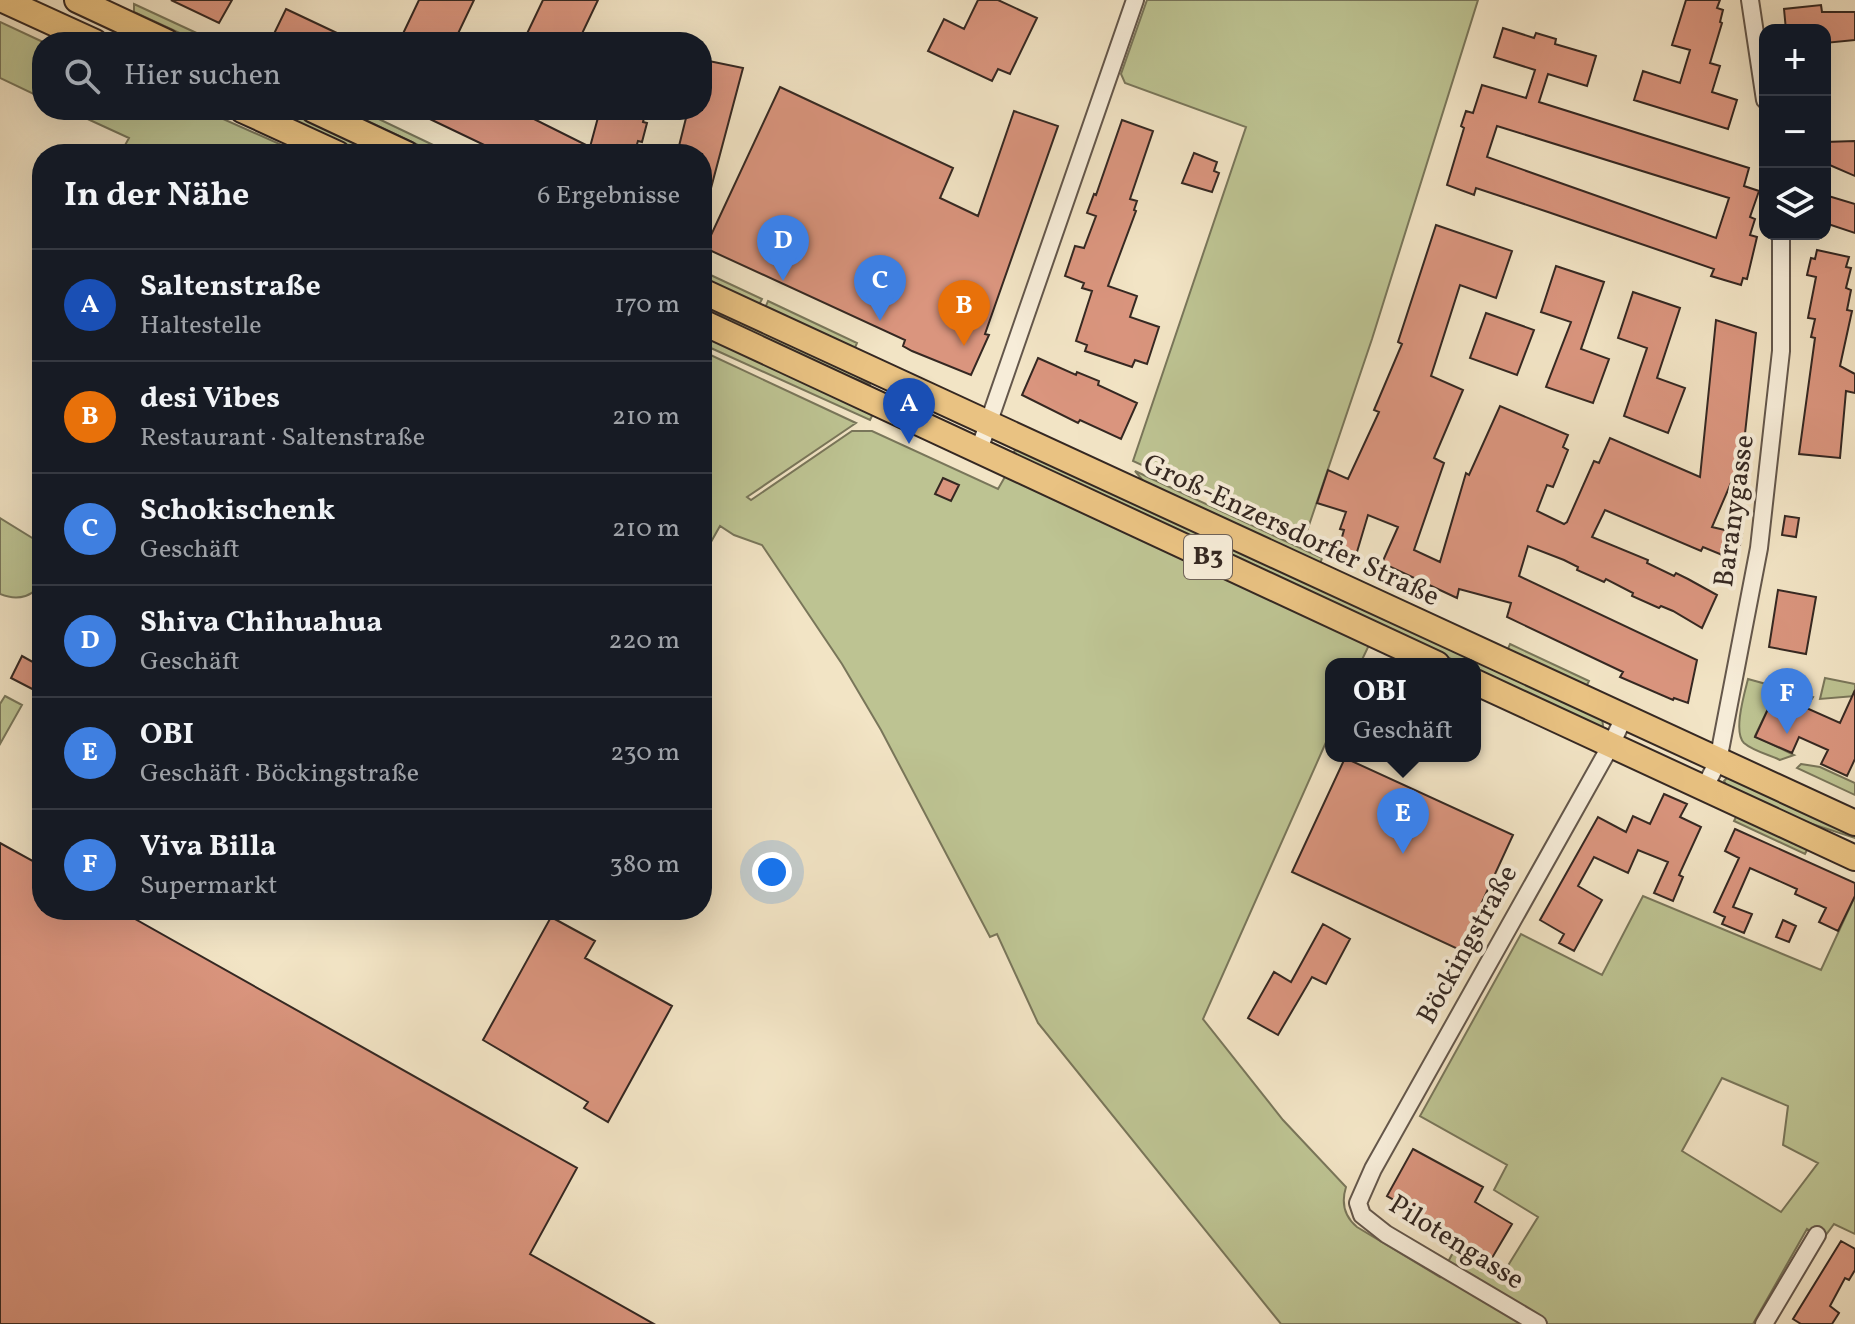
<!DOCTYPE html>
<html lang="de">
<meta charset="utf-8">
<style>
:root{--surface:#171b24;--page:#242831;--text:#f1f3f6;--muted:#9ea1a6;--line:#363941;--accent:#c59692}
body{margin:0;font-family:Vollkorn,serif;background:var(--page);color:var(--text)}
.controls{position:absolute;right:24px;top:24px;display:grid;overflow:hidden;border-radius:16px;box-shadow:0 8px 32px #0002}
.controls button{width:72px;height:72px;display:grid;place-items:center;padding:0;border:0;border-bottom:2px solid var(--line);background:var(--surface);color:var(--text);font:40px sans-serif}
.you{position:absolute;left:772px;top:872px;width:28px;height:28px;margin:-20px;border:6px solid #fff;border-radius:50%;background:#1a73e8;box-shadow:0 0 0 12px #1a73e833}
.badge{display:grid;place-items:center;width:52px;height:52px;border-radius:50%;background:var(--accent);color:#fff;font-size:26px;font-weight:700}
.pin{position:absolute;translate:-50% -66px;filter:drop-shadow(0 2px 4px #0008)}
.pin::after{content:'';position:absolute;top:42px;width:28px;height:24px;background:inherit;clip-path:polygon(0 0,100% 0,50% 100%)}
.popup{position:absolute;left:1325px;top:658px;width:156px;height:104px;box-sizing:border-box;display:grid;place-content:center;border-radius:16px;background:var(--surface);filter:drop-shadow(0 2px 6px #0005);font-size:26px;white-space:nowrap;color:var(--muted)}
.popup b{font-size:30px;color:var(--text)}
.popup::after{content:'';position:absolute;left:50%;top:100%;margin-left:-16px;border:16px solid transparent;border-top-color:var(--surface)}
.list{margin:0;padding:0;list-style:none}
h2{display:flex;justify-content:space-between;align-items:center;height:104px;margin:0;padding:0 32px;font-size:34px}
h2 small{font-size:26px;font-weight:400;color:var(--muted)}
.list li{display:grid;grid-template-columns:52px 1fr auto;gap:24px;align-items:center;box-sizing:border-box;height:112px;padding:0 32px;border-top:2px solid var(--line)}
.list b{display:block;font-size:30px;white-space:nowrap}
.list p{margin:0;font-size:26px;white-space:nowrap;color:var(--muted)}
.list em{font-size:26px;font-style:normal;color:var(--muted)}
.icon{flex:none;width:44px;height:44px;fill:none;stroke:currentColor;stroke-width:2;stroke-linecap:round;stroke-linejoin:round}
.map{position:relative;flex:none;width:1855px;height:1324px;overflow:hidden}
.search{position:absolute;background:var(--surface);box-shadow:0 8px 32px #0002;left:32px;top:32px;width:680px;height:88px;display:flex;align-items:center;gap:20px;box-sizing:border-box;padding:0 28px;border-radius:32px;color:var(--muted);font-size:30px}
.panel{position:absolute;background:var(--surface);box-shadow:0 8px 32px #0002;left:32px;top:144px;width:680px;height:776px;border-radius:32px}
.map>svg:first-child{display:block}
.green{fill:#bdc392;stroke:#79765a;stroke-width:2;fill-rule:evenodd}
.building{fill:#da957e;stroke:#352822;stroke-width:2;fill-rule:evenodd}
.lines{fill:none;stroke-linecap:round;stroke-linejoin:round}
.minor-casing{stroke:#64574b;stroke-width:20}
.primary-casing{stroke:#352822;stroke-width:28}
.minor{stroke:#f7edd9;stroke-width:16}
.primary{stroke:#e9c282;stroke-width:24}
.labels{text-anchor:middle;dominant-baseline:central;stroke-width:8;stroke-linejoin:round;paint-order:stroke}
.shield{fill:#f7edd9;stroke:#6f6359;stroke-width:2}
.shield-label{font-size:26px;font-weight:bold;fill:#352822}
.street-label{font-size:28px;fill:#352822;stroke:#f7edd9}
</style>
<div class="map">
<svg width="1855" height="1324" viewBox="0 0 1855 1324">
<rect width="100%" height="100%" fill="#f2e4c5"/>
<filter id="stains"><feTurbulence type="fractalNoise" baseFrequency=".0025" numOctaves="4"/><feColorMatrix values="0 0 0 0 .2 0 0 0 0 .09 0 0 0 0 .02 0 0 0 .5 -.17"/></filter>
<radialGradient id="worn" r=".72"><stop offset=".6" stop-color="#630" stop-opacity="0"/><stop offset="1" stop-color="#630" stop-opacity=".3"/></radialGradient>
<path class="green" d="M 1147,0 L 1478,0 L 1372,339 L 1304,540 L 1133,461 L 1246,127 L 1125,83 L 1121,74 Z
M 134,4 L 216,42 L 199,42 L 134,12 Z
M 0,22 L 43,42 L 42,98 L 0,78 Z
M 68,110 L 203,110 L 302,154 L 163,154 L 157,151 L 155,154 L 132,154 L 124,147 L 129,138 Z
M 270,110 L 295,110 L 389,154 L 364,154 Z
M 344,110 L 360,110 L 452,154 L 437,154 Z
M 702,271 L 762,299 L 759,305 L 702,279 Z
M 702,300 L 872,380 L 870,384 L 829,370 L 702,313 Z
M 768,301 L 857,343 L 854,350 L 765,308 Z
M 702,335 L 873,414 L 870,420 L 702,344 Z
M 702,351 L 856,423 L 747,497 L 751,500 L 852,431 L 872,431 L 998,489 L 1006,475 L 1370,643 L 1360,664 L 1331,664 L 1331,731 L 1203,1019 L 1283,1120 L 1346,1187 C 1341,1203 1345,1217 1357,1227 L 1440,1277 L 1457,1245 L 1504,1272 L 1538,1217 L 1494,1190 L 1507,1165 L 1420,1116 L 1521,934 L 1602,975 L 1643,896 L 1821,970 L 1855,896 L 1855,1234 L 1834,1224 L 1823,1239 L 1807,1229 L 1753,1324 L 1281,1324 L 1038,1023 L 997,934 L 990,937 L 881,730 L 842,664 L 762,545 L 734,535 L 720,526 L 702,558 ZM 1722,1078 L 1788,1106 L 1783,1145 L 1818,1163 L 1781,1212 L 1682,1151 Z
M 1017,446 L 1602,717 L 1603,726 L 1598,727 L 1475,670 L 1475,664 L 1462,664 L 1012,456 Z
M 1135,471 L 1322,558 L 1320,564 L 1144,482 Z
M 0,518 L 42,544 C 42,554 44,567 42,577 C 37,598 17,601 0,594 Z
M 1510,644 L 1589,681 L 1586,687 L 1507,651 Z
M 1825,678 L 1855,684 L 1855,696 L 1820,699 Z
M 1748,679 L 1813,697 L 1806,708 L 1775,694 L 1755,736 L 1794,755 L 1780,760 C 1770,755 1753,751 1744,743 C 1733,732 1744,695 1748,679 Z
M 5,696 L 22,705 L 0,744 L 0,704 Z
M 1801,764 L 1820,767 L 1855,783 L 1855,795 L 1797,768 Z
M 1728,777 L 1855,833 L 1855,838 L 1797,819 L 1727,786 L 1724,781 Z
M 1738,813 L 1809,846 L 1805,854 L 1734,821 Z"/>
<path class="building" d="M 171,0 L 232,0 L 219,23 Z
M 419,0 L 474,0 L 454,42 L 399,42 Z
M 543,0 L 598,0 L 578,42 L 523,42 Z
M 978,0 L 998,0 L 1037,18 L 1010,74 L 998,69 L 992,81 L 928,51 L 944,19 L 964,29 Z
M 1686,0 L 1720,0 L 1717,8 L 1723,10 L 1720,22 L 1722,23 L 1710,63 L 1720,66 L 1712,92 L 1737,100 L 1728,129 L 1634,100 L 1643,71 L 1680,83 L 1690,50 L 1672,45 Z
M 1821,5 L 1822,12 L 1855,12 L 1855,40 L 1825,43 L 1825,30 L 1786,30 L 1784,9 Z
M 286,9 L 356,42 L 270,42 Z
M 1503,28 L 1534,38 L 1536,33 L 1556,39 L 1555,44 L 1596,56 L 1587,86 L 1548,74 L 1539,102 L 1749,168 L 1744,186 L 1759,191 L 1750,217 L 1755,219 L 1750,235 L 1757,237 L 1747,279 L 1743,278 L 1741,285 L 1711,276 L 1714,269 L 1548,212 L 1476,188 L 1474,195 L 1447,185 L 1464,128 L 1461,126 L 1466,111 L 1473,113 L 1482,85 L 1526,98 L 1535,70 L 1494,57 ZM 1497,126 L 1729,198 L 1716,238 L 1487,157 Z
M 704,60 L 743,68 L 707,203 L 702,202 L 702,154 L 677,154 L 688,110 L 702,110 Z
M 780,87 L 953,168 L 940,198 L 978,216 L 1014,111 L 1058,126 L 985,334 L 989,335 L 971,375 L 912,351 L 903,346 L 905,340 L 705,248 Z
M 411,110 L 516,110 L 590,147 L 600,110 L 646,110 L 643,122 L 647,123 L 642,142 L 638,141 L 634,154 L 503,154 Z
M 1122,120 L 1153,131 L 1130,199 L 1137,201 L 1134,210 L 1136,211 L 1108,286 L 1137,296 L 1130,317 L 1159,327 L 1147,364 L 1135,360 L 1132,367 L 1085,351 L 1087,345 L 1076,341 L 1092,291 L 1082,288 L 1084,283 L 1065,276 L 1075,246 L 1084,248 L 1096,216 L 1087,213 L 1094,194 L 1096,195 Z
M 1855,141 L 1855,176 L 1825,163 L 1825,142 Z
M 1194,153 L 1217,162 L 1214,171 L 1219,173 L 1212,192 L 1182,183 Z
M 1825,195 L 1855,204 L 1855,233 L 1825,223 Z
M 1436,225 L 1512,251 L 1496,298 L 1460,285 L 1431,376 L 1463,390 L 1434,458 L 1444,463 L 1414,550 L 1440,562 L 1466,473 L 1469,475 L 1500,406 L 1568,435 L 1563,447 L 1568,450 L 1558,475 L 1553,487 L 1547,485 L 1537,511 L 1564,524 L 1567,522 L 1594,461 L 1599,463 L 1610,438 L 1700,477 L 1716,320 L 1756,333 L 1741,470 L 1737,469 L 1712,527 L 1742,534 L 1737,561 L 1703,547 L 1701,551 L 1605,510 L 1592,537 L 1648,560 L 1647,563 L 1674,576 L 1676,573 L 1688,579 L 1717,595 L 1702,628 L 1673,611 L 1661,606 L 1659,608 L 1632,596 L 1633,593 L 1606,579 L 1604,582 L 1577,570 L 1578,567 L 1564,560 L 1528,546 L 1519,576 L 1697,660 L 1688,703 L 1674,698 L 1673,700 L 1620,677 L 1623,672 L 1507,617 L 1511,603 L 1459,589 L 1457,598 L 1382,563 L 1398,527 L 1368,515 L 1354,562 L 1337,555 L 1344,530 L 1340,529 L 1346,512 L 1317,503 L 1328,470 L 1348,479 L 1379,412 L 1374,410 L 1402,344 L 1398,342 Z
M 1817,250 L 1849,257 L 1846,267 L 1851,268 L 1846,288 L 1851,290 L 1847,310 L 1852,311 L 1840,366 L 1855,374 L 1855,393 L 1846,391 L 1840,458 L 1799,454 L 1815,338 L 1811,337 L 1815,319 L 1808,318 L 1816,277 L 1807,275 L 1811,258 L 1815,259 Z
M 1556,266 L 1604,282 L 1581,349 L 1609,359 L 1593,403 L 1546,387 L 1571,322 L 1541,312 Z
M 1633,292 L 1680,308 L 1657,378 L 1685,388 L 1668,433 L 1624,416 L 1647,348 L 1618,338 Z
M 1486,313 L 1534,330 L 1517,375 L 1470,358 Z
M 1038,358 L 1076,375 L 1077,372 L 1099,381 L 1098,385 L 1137,403 L 1121,439 L 1080,420 L 1078,423 L 1022,395 Z
M 943,478 L 959,485 L 951,501 L 935,494 Z
M 1785,516 L 1799,518 L 1796,537 L 1782,535 Z
M 1778,590 L 1816,597 L 1806,654 L 1769,647 Z
M 22,656 L 42,667 L 42,694 L 11,678 Z
M 1855,690 L 1855,759 L 1847,776 L 1821,764 L 1828,750 L 1799,737 L 1792,753 L 1755,737 L 1775,694 L 1840,723 Z
M 1345,758 L 1513,835 L 1460,950 L 1292,872 Z
M 1664,794 L 1687,804 L 1680,817 L 1701,827 L 1679,875 L 1683,877 L 1673,901 L 1654,893 L 1668,862 L 1638,850 L 1628,873 L 1594,857 L 1578,886 L 1602,900 L 1574,951 L 1559,943 L 1564,934 L 1540,920 L 1598,817 L 1626,832 L 1633,816 L 1650,824 Z
M 1735,829 L 1855,883 L 1855,896 L 1838,931 L 1819,922 L 1826,908 L 1795,894 L 1797,889 L 1750,868 L 1733,907 L 1752,914 L 1744,933 L 1722,924 L 1725,917 L 1714,912 L 1739,858 L 1725,851 Z
M 0,843 L 42,866 L 42,910 L 119,910 L 577,1168 L 530,1254 L 654,1324 L 0,1324 Z
M 551,917 L 595,941 L 585,958 L 672,1006 L 608,1122 L 584,1108 L 588,1102 L 483,1040 Z
M 1783,920 L 1796,926 L 1789,942 L 1776,937 Z
M 1323,924 L 1350,939 L 1326,984 L 1312,977 L 1278,1035 L 1248,1018 L 1274,972 L 1291,982 Z
M 1413,1149 L 1483,1187 L 1475,1202 L 1512,1224 L 1492,1258 L 1465,1242 L 1466,1240 L 1387,1196 Z
M 1841,1241 L 1855,1249 L 1855,1270 L 1849,1280 L 1845,1278 L 1830,1306 L 1839,1313 L 1832,1324 L 1801,1324 L 1793,1319 Z"/>
<g class="lines">
<defs>
<path id="minor" d="M 1750,0 L 1765,100
M 979,450 L 1135,0
M 1704,789 L 1718,761 L 1759,548 L 1781,351 L 1781,234
M 1538,1324 L 1386,1234 L 1362,1215 L 1358,1203 L 1373,1169 L 1611,745 L 1624,717
M 1764,1324 L 1817,1235"/>
<path id="primary" d="M 3,0 L 95,42
M 77,0 L 167,42
M 242,110 L 338,154
M 313,110 L 407,154
M 702,291 L 1855,823
M 702,322 L 1437,664
M 1475,682 L 1855,858"/>
</defs>
<use href="#minor" class="minor-casing"/>
<use href="#primary" class="primary-casing"/>
<use href="#minor" class="minor"/>
<use href="#primary" class="primary"/>
</g>
<g class="labels">
<rect class="shield" x="1184" y="535" width="48" height="44" rx="6"/>
<g class="shield-label">
<text x="1208" y="557">B3</text>
</g>
<g class="street-label">
<text transform="translate(1735 511) rotate(-82)">Baranygasse</text>
<text transform="translate(1291 531) rotate(25)">Groß-Enzersdorfer Straße</text>
<text transform="translate(1468 945) rotate(-61)">Böckingstraße</text>
<text transform="translate(1456 1243) rotate(32)">Pilotengasse</text>
</g>
</g>
<rect width="100%" height="100%" filter="url(#stains)"/>
<rect width="100%" height="100%" fill="url(#worn)"/>
</svg>
<div class="controls">
<button>+</button>
<button>−</button>
<button><svg class="icon" aria-label="layers" viewBox="0 0 24 24"><path d="M12 4l9 5-9 5-9-5zM3 14l9 5 9-5"/></svg></button>
</div>
<div class="you"></div>
<div class="pin badge" style="left:909px;top:444px;background:#1a4fb4">A</div>
<div class="pin badge" style="left:964px;top:346px;background:#e8710a">B</div>
<div class="pin badge" style="left:880px;top:321px;background:#3f7fe0">C</div>
<div class="pin badge" style="left:783px;top:281px;background:#3f7fe0">D</div>
<div class="pin badge" style="left:1403px;top:854px;background:#3f7fe0">E</div>
<div class="popup"><b>OBI</b>Geschäft</div>
<div class="pin badge" style="left:1787px;top:734px;background:#3f7fe0">F</div>
<div class="search"><svg class="icon" aria-label="search" viewBox="0 0 24 24"><circle cx="10" cy="10" r="6"/><path d="M15 15l6 6"/></svg>Hier suchen</div>
<section class="panel">
<h2>In der Nähe<small>6 Ergebnisse</small></h2>
<ul class="list">
<li><span class="badge" style="background:#1a4fb4">A</span><div><b>Saltenstraße</b><p>Haltestelle</p></div><em>170 m</em></li>
<li><span class="badge" style="background:#e8710a">B</span><div><b>desi Vibes</b><p>Restaurant · Saltenstraße</p></div><em>210 m</em></li>
<li><span class="badge" style="background:#3f7fe0">C</span><div><b>Schokischenk</b><p>Geschäft</p></div><em>210 m</em></li>
<li><span class="badge" style="background:#3f7fe0">D</span><div><b>Shiva Chihuahua</b><p>Geschäft</p></div><em>220 m</em></li>
<li><span class="badge" style="background:#3f7fe0">E</span><div><b>OBI</b><p>Geschäft · Böckingstraße</p></div><em>230 m</em></li>
<li><span class="badge" style="background:#3f7fe0">F</span><div><b>Viva Billa</b><p>Supermarkt</p></div><em>380 m</em></li>
</ul>
</section>
</div>
